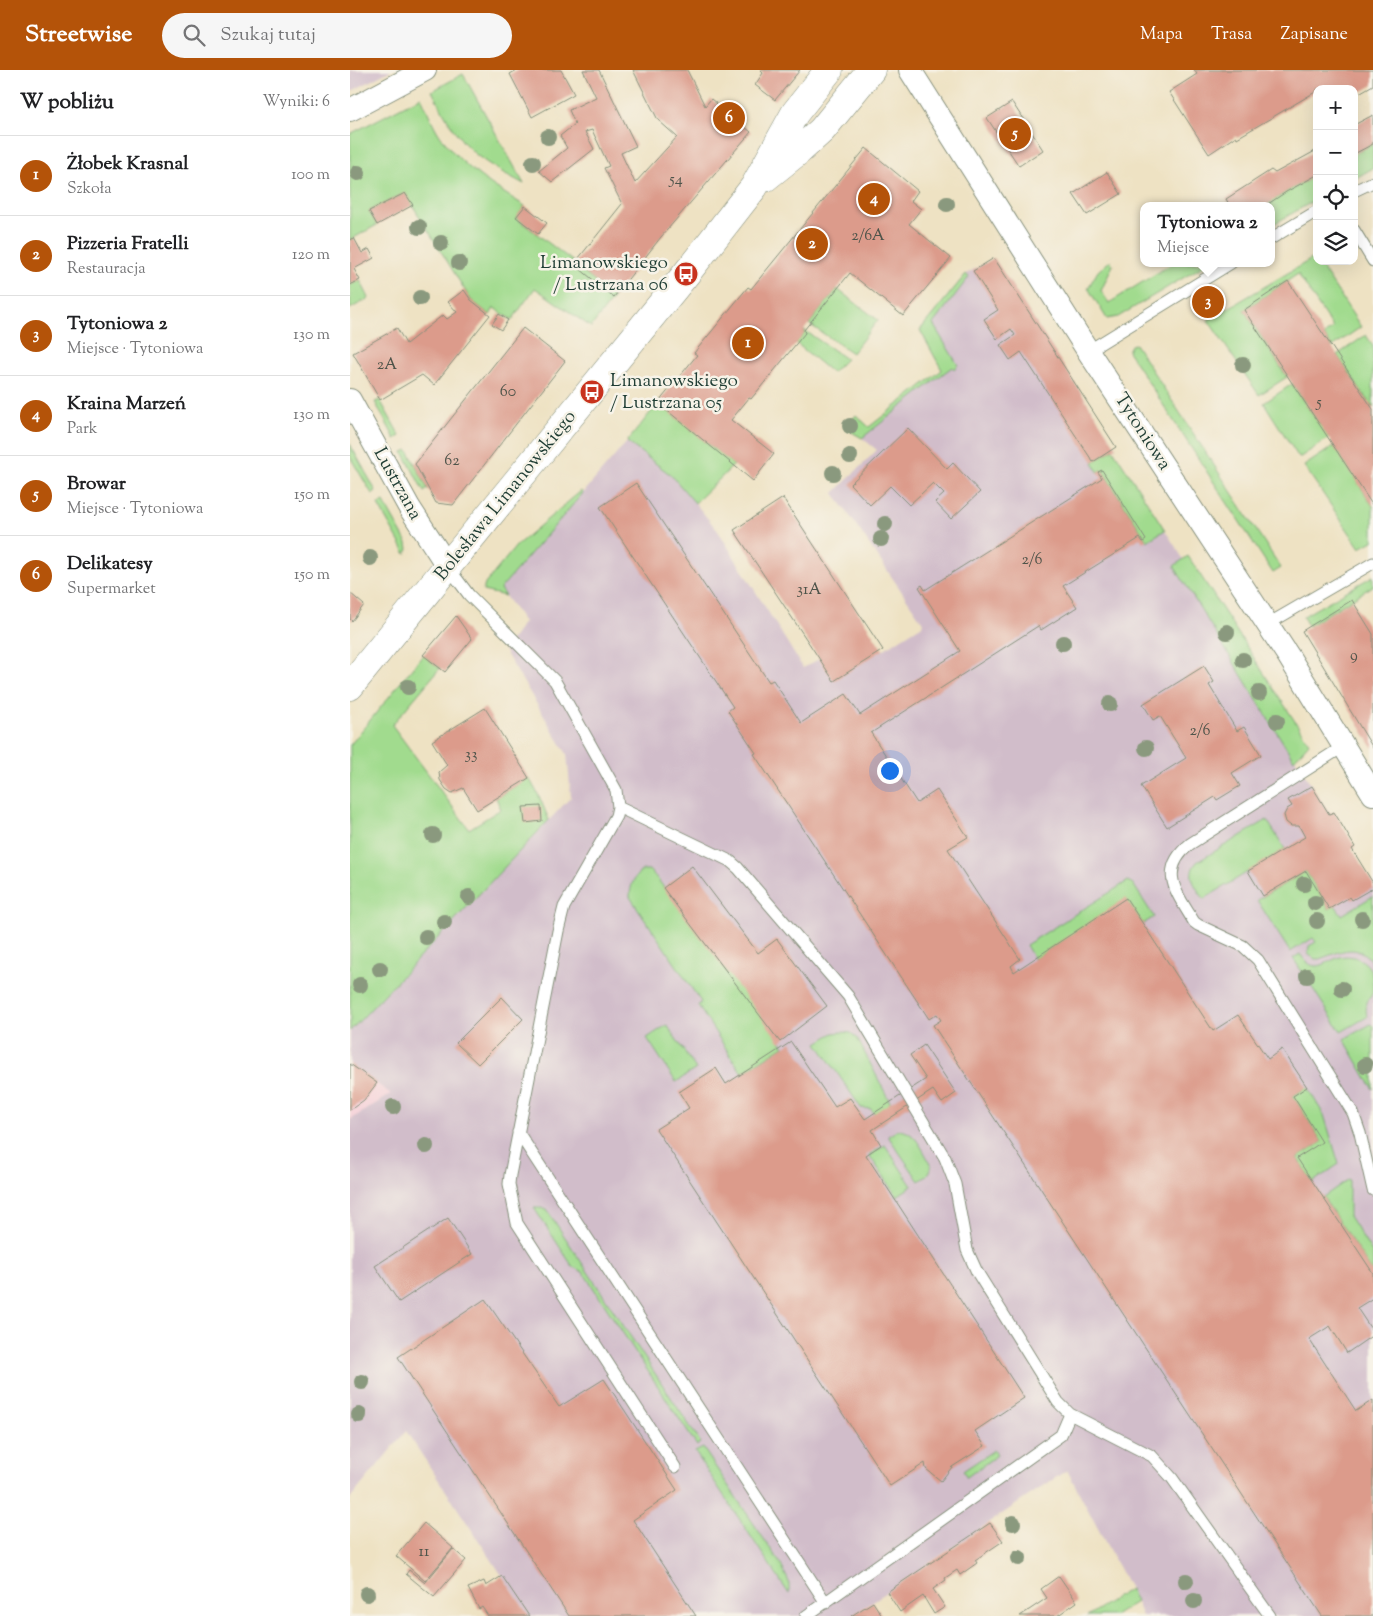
<!DOCTYPE html>
<html lang="pl">
<meta charset="utf-8">
<style>
:root{--surface:#fff;--page:#f6f6f6;--text:#202124;--muted:#757577;--line:#e0e0e0;--accent:#b45309}
body{margin:0;font-family:"Sorts Mill Goudy",serif;background:var(--page);color:var(--text)}
.controls{position:absolute;right:15px;top:15px;display:grid;overflow:hidden;border-radius:10px;box-shadow:0 5px 20px #0002}
.controls button{width:45px;height:45px;display:grid;place-items:center;padding:0;border:0;border-bottom:1px solid var(--line);background:var(--surface);color:var(--text);font:25px sans-serif}
.you{position:absolute;left:539px;top:700px;width:18px;height:18px;margin:-12px;border:4px solid #fff;border-radius:50%;background:#1a73e8;box-shadow:0 0 0 8px #1a73e833}
.badge{display:grid;place-items:center;width:32px;height:32px;border-radius:50%;background:var(--accent);color:#fff;font-size:16px;font-weight:700}
.pin{position:absolute;translate:-50% -50%;border:2px solid #fff;box-shadow:0 1px 5px #0006}
.popup{position:absolute;left:790px;top:132px;width:135px;height:65px;box-sizing:border-box;display:grid;place-content:center;border-radius:10px;background:var(--surface);filter:drop-shadow(0 1px 4px #0005);font-size:16px;white-space:nowrap;color:var(--muted)}
.popup b{font-size:19px;color:var(--text)}
.popup::after{content:'';position:absolute;left:50%;top:100%;margin-left:-10px;border:10px solid transparent;border-top-color:var(--surface)}
.list{margin:0;padding:0;list-style:none}
h2{display:flex;justify-content:space-between;align-items:center;height:65px;margin:0;padding:0 20px;font-size:21px}
h2 small{font-size:16px;font-weight:400;color:var(--muted)}
.list li{display:grid;grid-template-columns:32px 1fr auto;gap:15px;align-items:center;box-sizing:border-box;height:80px;padding:0 20px;border-top:1px solid var(--line)}
.list b{display:block;font-size:19px;white-space:nowrap}
.list p{margin:0;font-size:16px;white-space:nowrap;color:var(--muted)}
.list em{font-size:16px;font-style:normal;color:var(--muted)}
.icon{flex:none;width:28px;height:28px;fill:none;stroke:currentColor;stroke-width:2;stroke-linecap:round;stroke-linejoin:round}
.map{position:relative;flex:none;width:1023px;height:1546px;overflow:hidden}
header{display:flex;align-items:center;gap:30px;box-sizing:border-box;height:70px;padding:0 25px;background:var(--accent);color:#fff}
header strong{font-size:24px}
nav{display:flex;gap:28px;margin-inline-start:auto;font-size:18px}
.search{width:350px;height:45px;background:var(--page);display:flex;align-items:center;gap:12px;box-sizing:border-box;padding:0 18px;border-radius:28px;color:var(--muted);font-size:19px}
main{display:flex}
aside{flex:1;background:var(--surface)}
.map>svg:first-child{display:block}
.built{fill:#f6cfd8}
.industrial{fill:#d1bdca}
.green{fill:#a1db8e;stroke:#608c61}
.building{fill:#dc9b8b}
.lines{fill:none;stroke-linecap:round;stroke-linejoin:round}
.service-casing{stroke:#86907c;stroke-width:13}
.minor-casing{stroke:#86907c;stroke-width:24}
.tertiary-casing{stroke:#86907c;stroke-width:29}
.service{stroke:#fff;stroke-width:11}
.minor{stroke:#fff;stroke-width:22}
.tertiary{stroke:#fff;stroke-width:28}
.tree{fill:#8a997e}
.labels{text-anchor:middle;dominant-baseline:central;stroke-width:5;stroke-linejoin:round;paint-order:stroke}
.number-label{font-size:16px;fill:#4e544a}
.poi-label{font-size:19px;fill:#1f3d34;stroke:#f7f3e8;text-anchor:end}
.street-label{font-size:19px;fill:#1f3d34;stroke:#f7f3e8}
</style>
<header>
<strong>Streetwise</strong>
<div class="search"><svg class="icon" aria-label="search" viewBox="0 0 24 24"><circle cx="10" cy="10" r="6"/><path d="M15 15l6 6"/></svg>Szukaj tutaj</div>
<nav><a>Mapa</a><a>Trasa</a><a>Zapisane</a></nav>
</header>
<main>
<aside>
<h2>W pobliżu<small>Wyniki: 6</small></h2>
<ul class="list">
<li><span class="badge">1</span><div><b>Żłobek Krasnal</b><p>Szkoła</p></div><em>100 m</em></li>
<li><span class="badge">2</span><div><b>Pizzeria Fratelli</b><p>Restauracja</p></div><em>120 m</em></li>
<li><span class="badge">3</span><div><b>Tytoniowa 2</b><p>Miejsce · Tytoniowa</p></div><em>130 m</em></li>
<li><span class="badge">4</span><div><b>Kraina Marzeń</b><p>Park</p></div><em>130 m</em></li>
<li><span class="badge">5</span><div><b>Browar</b><p>Miejsce · Tytoniowa</p></div><em>150 m</em></li>
<li><span class="badge">6</span><div><b>Delikatesy</b><p>Supermarket</p></div><em>150 m</em></li>
</ul>
</aside>
<div class="map">
<svg width="1023" height="1546" viewBox="0 0 1023 1546">
<rect width="100%" height="100%" fill="#f7f3e8"/>
<filter id="ink" filterUnits="userSpaceOnUse"><feTurbulence type="fractalNoise" baseFrequency=".02" numOctaves="2"/><feDisplacementMap in="SourceGraphic" scale="10" xChannelSelector="R" yChannelSelector="G"/><feConvolveMatrix kernelMatrix="1 2 1 2 8 2 1 2 1" color-interpolation-filters="sRGB"/></filter>
<filter id="wash" filterUnits="userSpaceOnUse"><feTurbulence type="fractalNoise" baseFrequency=".0096" numOctaves="4" result="noise"/><feDisplacementMap in="SourceGraphic" scale="20" xChannelSelector="R" yChannelSelector="G"/><feGaussianBlur stdDeviation="1.12" result="paint"/><feColorMatrix in="noise" values="0 0 0 0 0 0 0 0 0 0 0 0 0 0 0 0 0 1.4 0 .05"/><feComposite in="paint" operator="in"/></filter>
<g filter="url(#wash)">
<rect width="100%" height="100%" fill="#eee2c3"/>
<path class="built" d="M 0,994 L 42,1024 L 0,1050 Z"/>
<path class="industrial" d="M 0,0 L 41,0 L 2,21 L 0,16 Z
M 644,188 L 766,377 L 763,379 L 834,490 L 824,496 L 1023,813 L 1023,1546 L 792,1546 L 780,1519 L 717,1400 L 501,1546 L 179,1546 L 56,1361 L 0,1429 L 0,1050 L 41,1024 L 0,994 L 0,961 L 221,727 L 217,684 L 154,580 L 174,552 L 150,519 L 277,372 L 322,405 L 368,461 L 453,598 L 469,589 L 484,611 L 574,554 L 484,423 L 527,380 L 512,368 L 594,303 L 570,260 L 616,204 Z"/>
<path class="green" d="M 113,4 L 174,114 C 154,103 131,92 115,74 C 101,58 92,39 82,21 Z
M 71,27 C 78,41 84,59 94,71 C 115,99 146,118 175,136 L 166,148 L 225,193 L 224,195 L 264,227 L 241,257 L 185,218 L 162,250 L 144,238 L 140,245 L 121,230 L 55,123 L 19,141 L 27,155 L 0,170 L 0,64 Z
M 1023,74 L 1023,98 L 1004,109 L 1004,84 Z
M 967,105 L 967,129 L 922,155 L 922,136 L 915,136 L 936,122 Z
M 965,187 L 1011,257 L 982,277 L 974,265 L 983,258 L 948,204 L 894,240 L 937,307 L 909,325 L 858,250 Z
M 760,191 L 763,195 L 751,221 L 759,233 L 823,193 L 858,193 L 768,247 L 757,249 L 738,218 L 748,201 Z
M 616,204 L 619,207 L 583,254 L 608,295 L 604,299 L 602,297 L 594,303 L 512,368 L 495,358 L 506,345 L 519,357 L 592,300 L 570,260 Z
M 10,210 L 19,228 L 0,239 L 0,215 Z
M 487,219 L 528,250 L 502,283 L 459,254 Z
M 454,260 L 496,289 L 482,303 L 446,273 L 455,263 Z
M 1016,265 L 1023,276 L 1023,338 L 987,285 Z
M 785,274 L 931,498 L 923,503 L 778,281 L 781,275 Z
M 942,314 L 979,368 L 949,388 L 914,333 Z
M 30,330 L 50,366 L 45,369 L 25,332 Z
M 308,333 L 384,395 L 345,433 L 321,405 L 277,372 Z
M 0,374 L 26,421 L 22,424 L 0,387 Z
M 984,376 L 1023,436 L 1023,471 L 1010,478 L 954,396 Z
M 763,379 L 815,460 L 797,471 L 752,400 L 748,402 L 743,392 Z
M 58,380 L 78,419 L 74,422 L 53,382 Z
M 231,421 L 233,423 L 150,519 L 155,526 L 133,521 L 135,514 L 167,475 Z
M 34,432 L 57,473 L 58,479 L 56,484 L 28,435 Z
M 838,486 L 959,673 L 944,690 L 824,496 Z
M 1023,506 L 1023,516 L 958,556 L 953,547 L 957,544 Z
M 73,585 L 90,598 L 42,655 L 119,759 L 151,739 L 146,728 L 179,708 L 189,726 L 199,750 L 0,961 L 0,675 Z
M 917,750 L 935,779 L 854,829 C 846,817 835,805 847,792 Z
M 293,800 L 299,800 L 306,807 L 434,976 L 392,1003 L 348,936 L 351,932 L 280,827 C 280,817 284,805 293,800 Z
M 956,801 L 979,839 L 985,835 L 992,845 L 1023,826 L 1023,894 C 1009,870 988,883 969,889 L 965,889 L 958,884 L 959,876 L 966,872 L 963,868 L 940,882 L 907,830 Z
M 778,811 L 783,814 L 804,847 L 793,854 L 776,829 L 684,889 L 676,875 Z
M 950,884 C 965,906 974,892 990,887 C 1003,884 1017,890 1022,903 C 1023,908 1023,917 1023,922 C 1022,926 1019,928 1017,932 C 1016,937 1016,942 1017,947 L 991,962 L 943,888 Z
M 1021,954 L 1023,956 L 1023,1019 L 994,969 Z
M 317,955 L 346,999 L 326,1012 L 297,968 Z
M 493,962 L 501,963 L 507,968 L 540,1032 C 543,1044 541,1048 531,1054 L 521,1039 L 511,1038 L 467,973 L 483,963 Z
M 957,1017 L 974,1045 L 989,1094 L 963,1112 L 947,1088 L 972,1072 L 943,1026 Z
M 548,1060 C 566,1060 573,1082 581,1094 C 582,1103 576,1106 569,1111 L 538,1066 Z
M 535,1075 L 562,1116 L 547,1126 L 519,1085 Z
M 999,1109 L 999,1146 L 1023,1184 L 1023,1203 L 973,1127 Z
M 184,1138 L 191,1138 L 197,1140 L 351,1373 L 347,1376 L 233,1202 L 223,1197 Z
M 353,1378 L 430,1493 L 439,1512 L 439,1524 L 345,1382 Z
M 644,1380 L 647,1385 L 617,1407 L 613,1401 Z
M 780,1519 L 786,1532 L 764,1546 L 737,1546 Z"/>
<g id="blocks">
<path class="building" d="M 167,0 L 211,0 L 224,24 L 182,47 L 160,4 Z
M 233,0 L 249,0 L 286,76 L 271,83 L 285,113 L 327,67 L 308,50 L 283,0 L 337,0 L 355,36 L 361,29 L 401,62 L 311,167 L 264,227 L 224,194 L 272,134 L 254,98 L 259,96 L 242,60 L 235,62 L 244,79 L 202,112 L 189,101 L 217,78 L 210,66 L 225,54 L 219,40 L 246,27 Z
M 410,0 L 450,0 L 425,30 L 405,15 L 413,3 Z
M 844,0 L 1023,0 L 1023,15 L 1004,26 L 1004,19 L 976,19 L 975,17 L 967,19 L 967,21 L 887,68 L 886,66 L 859,84 L 819,22 L 847,4 Z
M 662,32 L 693,80 L 669,96 L 637,48 Z
M 1023,45 L 1023,74 L 1004,84 L 1004,55 Z
M 516,78 L 568,121 L 561,131 L 571,139 L 559,154 L 601,188 L 553,246 L 500,203 L 454,260 L 455,263 L 401,329 L 399,328 L 381,350 L 424,384 L 403,411 L 308,333 L 347,285 L 344,283 L 398,217 L 401,219 Z
M 967,80 L 967,105 L 936,122 L 915,136 L 880,136 L 876,129 L 921,100 L 925,103 Z
M 757,102 L 771,124 L 737,145 L 723,124 Z
M 55,123 L 63,135 L 27,155 L 19,141 Z
M 175,136 L 197,153 L 188,164 L 166,147 Z
M 4,168 L 12,183 L 19,179 L 24,188 L 4,199 L 10,210 L 0,215 L 0,170 Z
M 644,188 L 766,377 L 743,392 L 671,282 L 660,290 L 650,275 L 665,265 L 661,259 L 647,269 L 634,249 L 648,240 L 623,201 Z
M 938,211 L 1023,339 L 1023,436 L 894,240 Z
M 114,220 L 121,230 L 140,245 L 84,315 L 72,305 L 30,330 L 3,283 L 47,258 L 56,274 L 93,245 L 97,249 L 107,242 L 98,232 Z
M 859,222 L 867,234 L 856,241 L 849,229 Z
M 149,244 L 158,250 L 151,260 L 142,254 Z
M 173,258 L 215,291 L 103,435 L 86,433 L 65,394 Z
M 558,358 L 597,399 L 603,393 L 630,422 L 601,449 L 585,432 L 594,424 L 583,413 L 559,435 L 540,416 L 520,435 L 500,414 Z
M 752,400 L 796,470 L 793,472 L 790,468 L 713,516 L 727,537 L 691,560 L 688,556 L 521,663 L 567,733 L 587,720 L 618,767 L 598,779 L 670,889 L 661,896 L 664,902 L 776,828 L 863,961 L 888,945 L 918,989 L 932,979 L 957,1017 L 943,1026 L 972,1072 L 947,1088 L 1023,1203 L 1023,1228 L 1007,1238 L 1023,1262 L 1023,1265 L 997,1283 L 980,1256 L 959,1269 L 1006,1341 L 1023,1330 L 1023,1546 L 972,1546 L 583,955 L 591,950 L 587,944 L 579,949 L 404,684 L 406,683 L 378,641 L 383,637 L 250,437 L 286,413 L 419,612 L 423,610 L 451,653 L 496,624 L 510,645 L 610,581 L 569,517 L 572,515 L 575,520 L 752,408 L 748,402 Z
M 433,428 L 533,580 L 484,611 L 384,460 Z
M 0,523 L 14,535 L 2,551 L 0,549 Z
M 1002,530 L 1023,564 L 1023,678 L 952,561 Z
M 106,546 L 122,569 L 95,602 L 73,585 Z
M 854,596 L 864,612 L 859,615 L 887,661 L 894,657 L 911,685 L 882,703 L 890,716 L 867,730 L 865,727 L 817,757 L 791,716 L 836,688 L 810,646 L 803,650 L 793,634 Z
M 135,638 L 179,708 L 127,740 L 113,718 L 102,723 L 96,719 L 90,710 L 89,702 L 97,695 L 82,671 Z
M 962,716 L 979,744 L 984,742 L 1005,777 L 1002,779 L 1023,813 L 1023,818 L 1002,830 L 1000,827 L 979,839 L 956,801 L 913,826 L 898,801 L 955,767 L 949,756 L 941,756 L 936,752 L 934,745 L 937,739 L 942,736 L 938,730 Z
M 191,736 L 192,751 L 175,753 L 173,737 Z
M 342,796 L 408,883 L 427,869 L 477,936 L 430,972 L 313,818 Z
M 152,927 L 173,949 L 128,994 L 106,973 Z
M 441,972 L 485,1037 L 500,1028 L 515,1049 L 576,1009 L 560,985 L 574,975 L 606,1023 L 592,1033 L 583,1020 L 522,1060 L 531,1075 L 516,1085 L 674,1328 L 625,1361 L 635,1376 L 602,1397 L 591,1411 L 576,1399 L 575,1393 L 540,1416 L 306,1059 L 339,1038 L 329,1022 L 366,998 L 376,1014 Z
M 0,994 L 27,1013 L 14,1030 L 0,1040 Z
M 98,1148 L 122,1184 L 49,1232 L 25,1196 Z
M 135,1229 L 209,1337 L 254,1309 L 327,1420 L 283,1450 L 346,1546 L 219,1546 L 48,1287 Z
M 74,1453 L 103,1478 L 75,1511 L 46,1486 Z
M 640,1453 L 653,1471 L 625,1490 L 627,1493 L 610,1505 L 607,1500 L 595,1508 L 596,1510 L 583,1519 L 595,1537 L 584,1544 L 573,1526 L 550,1542 L 537,1522 Z
M 103,1479 L 116,1490 L 84,1527 L 56,1504 L 59,1500 L 75,1513 Z
M 152,1506 L 179,1546 L 138,1546 L 132,1537 L 129,1539 L 118,1518 L 134,1511 L 136,1516 Z
M 709,1506 L 727,1532 L 707,1546 L 670,1546 L 697,1528 L 691,1519 Z
M 523,1532 L 532,1546 L 501,1546 Z"/>
</g>
</g>
<g filter="url(#ink)">
<use href="#blocks" fill-opacity="0" stroke="#86907c" stroke-width="1"/>
<g class="lines">
<defs>
<path id="service" d="M 1004,121 L 1023,112
M 1004,160 L 1023,191
M 922,168 L 967,141
M 738,281 L 881,193
M 98,497 L 119,525 L 205,611 L 266,720 L 268,737 L 266,746 L 214,837 L 208,861 L 160,1105 L 159,1114 L 167,1153 L 325,1397
M 918,554 L 1023,493
M 994,676 L 840,774 C 807,801 827,823 844,852 L 848,855 L 893,876 L 908,890 L 1003,1043 L 1010,1063 L 1023,1120
M 268,737 L 380,791 L 388,798 L 498,926 L 595,1088 L 605,1114 L 617,1180 L 627,1202 L 708,1332 L 720,1344 L 802,1386 L 822,1408 L 920,1546
M 168,1062 L 476,1533
M 456,1546 L 711,1365 L 720,1344"/>
<path id="minor" d="M 560,0 L 738,281 L 939,587 L 1023,724
M 0,40 L 75,0
M 0,330 L 59,437 L 98,497"/>
<path id="tertiary" d="M 415,108 L 450,80 L 472,60 L 521,0
M 0,616 L 336,204 L 404,117 L 445,43 L 479,0"/>
</defs>
<use href="#service" class="service-casing"/>
<use href="#minor" class="minor-casing"/>
<use href="#tertiary" class="tertiary-casing"/>
<use href="#service" class="service"/>
<use href="#minor" class="minor"/>
<use href="#tertiary" class="tertiary"/>
</g>
<g class="tree">
<circle cx="198" cy="67" r="8"/>
<circle cx="183" cy="93" r="8"/>
<circle cx="8" cy="103" r="8"/>
<circle cx="597" cy="134" r="8"/>
<circle cx="69" cy="157" r="8"/>
<circle cx="91" cy="173" r="8"/>
<circle cx="109" cy="193" r="8"/>
<circle cx="70" cy="228" r="8"/>
<circle cx="893" cy="295" r="8"/>
<circle cx="500" cy="356" r="8"/>
<circle cx="500" cy="386" r="8"/>
<circle cx="483" cy="403" r="8"/>
<circle cx="535" cy="454" r="8"/>
<circle cx="531" cy="469" r="8"/>
<circle cx="20" cy="488" r="8"/>
<circle cx="877" cy="562" r="8"/>
<circle cx="713" cy="573" r="8"/>
<circle cx="893" cy="590" r="8"/>
<circle cx="58" cy="617" r="8"/>
<circle cx="909" cy="623" r="8"/>
<circle cx="760" cy="634" r="8"/>
<circle cx="927" cy="651" r="8"/>
<circle cx="796" cy="678" r="8"/>
<circle cx="83" cy="765" r="8"/>
<circle cx="954" cy="814" r="8"/>
<circle cx="119" cy="827" r="8"/>
<circle cx="965" cy="833" r="8"/>
<circle cx="1012" cy="849" r="8"/>
<circle cx="967" cy="851" r="8"/>
<circle cx="94" cy="852" r="8"/>
<circle cx="76" cy="867" r="8"/>
<circle cx="30" cy="899" r="8"/>
<circle cx="957" cy="906" r="8"/>
<circle cx="10" cy="915" r="8"/>
<circle cx="992" cy="919" r="8"/>
<circle cx="1015" cy="995" r="8"/>
<circle cx="43" cy="1037" r="8"/>
<circle cx="76" cy="1076" r="8"/>
<circle cx="12" cy="1312" r="8"/>
<circle cx="9" cy="1345" r="8"/>
<circle cx="663" cy="1453" r="8"/>
<circle cx="669" cy="1488" r="8"/>
<circle cx="836" cy="1511" r="8"/>
<circle cx="17" cy="1524" r="8"/>
<circle cx="844" cy="1531" r="8"/>
</g>
</g>
<defs>
<symbol id="bus-disc" viewBox="-11 -11 22 22"><circle r="9.5" fill="#c8321e" stroke="#f7f3e8"/><path d="M-5-6H5V4H4V6H2V4H-2V6H-4V4H-5ZM-3.5-4V0h7V-4ZM-3.5 1.2v1.5H-2V1.2ZM2 1.2v1.5H3.5V1.2Z" fill="#fff"/></symbol>
</defs>
<g fill-rule="evenodd">
<use href="#bus-disc" x="322" y="190" width="28" height="28"/>
<use href="#bus-disc" x="228" y="308" width="28" height="28"/>
</g>
<g class="labels">
<g class="number-label">
<text x="326" y="110">54</text>
<text x="518" y="166">2/6A</text>
<text x="37" y="295">2A</text>
<text x="158" y="322">60</text>
<text x="969" y="333">5</text>
<text x="102" y="391">62</text>
<text x="682" y="490">2/6</text>
<text x="459" y="520">31A</text>
<text x="1004" y="586">9</text>
<text x="850" y="661">2/6</text>
<text x="121" y="685">33</text>
<text x="74" y="1482">11</text>
</g>
<g class="poi-label">
<text x="318" y="193">Limanowskiego<tspan x="318" dy="22">/ Lustrzana 06</tspan></text>
<text x="260" y="311" text-anchor="start">Limanowskiego<tspan x="260" dy="22">/ Lustrzana 05</tspan></text>
</g>
<g class="street-label">
<text transform="translate(792 362) rotate(57)">Tytoniowa</text>
<text transform="translate(47 414) rotate(61)">Lustrzana</text>
<text transform="translate(156 426) rotate(-51)">Bolesława Limanowskiego</text>
</g>
</g>
</svg>
<div class="controls">
<button>+</button>
<button>−</button>
<button><svg class="icon" aria-label="locate" viewBox="0 0 24 24"><circle cx="12" cy="12" r="6"/><path d="M12 2v4M12 18v4M2 12h4M18 12h4"/></svg></button>
<button><svg class="icon" aria-label="layers" viewBox="0 0 24 24"><path d="M12 4l9 5-9 5-9-5zM3 14l9 5 9-5"/></svg></button>
</div>
<div class="you"></div>
<div class="pin badge" style="left:398px;top:273px">1</div>
<div class="pin badge" style="left:462px;top:174px">2</div>
<div class="pin badge" style="left:858px;top:232px">3</div>
<div class="popup"><b>Tytoniowa 2</b>Miejsce</div>
<div class="pin badge" style="left:524px;top:129px">4</div>
<div class="pin badge" style="left:665px;top:64px">5</div>
<div class="pin badge" style="left:379px;top:48px">6</div>
</div>
</main>
